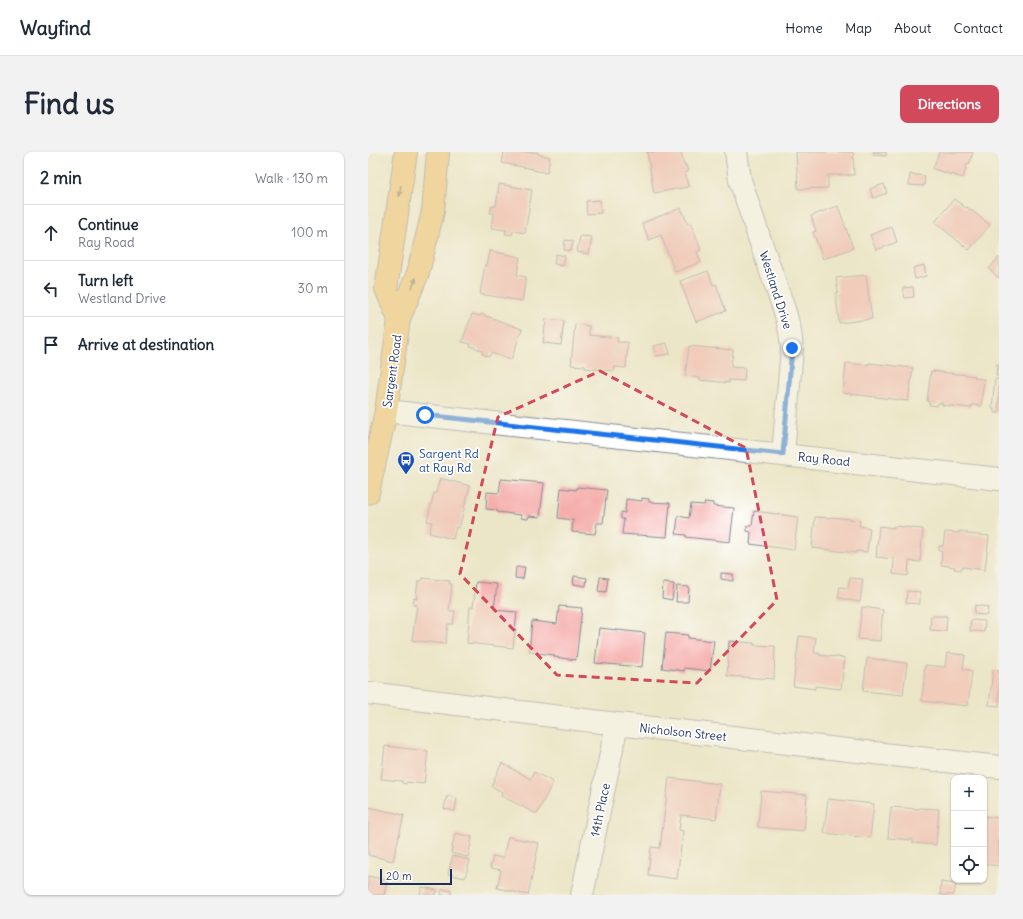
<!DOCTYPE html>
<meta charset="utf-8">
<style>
:root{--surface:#fff;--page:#f2f2f3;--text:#1f2937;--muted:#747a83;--line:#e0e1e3;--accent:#d1495b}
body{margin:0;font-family:Delius,sans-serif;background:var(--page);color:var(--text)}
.controls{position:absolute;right:12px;bottom:12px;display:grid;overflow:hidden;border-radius:8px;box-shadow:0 1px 3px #0004}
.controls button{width:36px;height:36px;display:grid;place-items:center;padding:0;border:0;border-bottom:1px solid var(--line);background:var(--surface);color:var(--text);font:20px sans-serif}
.scale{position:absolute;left:12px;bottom:10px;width:72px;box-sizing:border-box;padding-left:4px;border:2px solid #1b2f5e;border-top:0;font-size:11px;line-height:14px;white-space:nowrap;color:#1b2f5e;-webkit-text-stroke:3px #fff;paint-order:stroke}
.stop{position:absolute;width:12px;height:12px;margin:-9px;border:3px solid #1a73e8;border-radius:50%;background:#fff}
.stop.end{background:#1a73e8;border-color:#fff;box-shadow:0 1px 4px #0008}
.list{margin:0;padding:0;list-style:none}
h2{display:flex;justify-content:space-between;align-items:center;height:52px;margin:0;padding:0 16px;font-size:17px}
h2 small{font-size:13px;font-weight:400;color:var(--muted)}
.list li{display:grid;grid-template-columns:26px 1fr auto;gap:12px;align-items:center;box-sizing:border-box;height:56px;padding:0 16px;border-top:1px solid var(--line)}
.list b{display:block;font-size:15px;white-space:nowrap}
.list p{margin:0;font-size:13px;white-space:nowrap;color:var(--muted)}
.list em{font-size:13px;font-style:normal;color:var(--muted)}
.icon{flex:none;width:22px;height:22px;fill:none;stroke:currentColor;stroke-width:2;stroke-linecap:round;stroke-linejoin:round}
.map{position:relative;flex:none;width:631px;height:743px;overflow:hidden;border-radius:8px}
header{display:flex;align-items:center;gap:24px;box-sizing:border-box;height:56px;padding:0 20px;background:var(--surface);border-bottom:1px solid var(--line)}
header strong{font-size:19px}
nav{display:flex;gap:22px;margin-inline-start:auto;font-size:14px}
.intro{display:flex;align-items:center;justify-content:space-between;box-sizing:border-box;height:96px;padding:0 24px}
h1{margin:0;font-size:28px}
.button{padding:10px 18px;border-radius:8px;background:var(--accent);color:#fff;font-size:14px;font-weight:700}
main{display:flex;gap:24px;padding:0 24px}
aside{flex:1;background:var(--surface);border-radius:8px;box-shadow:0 1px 3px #0004}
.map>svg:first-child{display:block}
.building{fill:#f5aeac}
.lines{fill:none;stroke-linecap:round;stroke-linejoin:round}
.minor-casing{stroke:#848a94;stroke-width:24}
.major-casing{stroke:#848a94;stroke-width:24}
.minor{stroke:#fff;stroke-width:22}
.major{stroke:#f4c16a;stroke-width:22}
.oneway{fill:#7d7163}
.route{stroke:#1a73e8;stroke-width:5}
.marked{fill:none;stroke:#d1495b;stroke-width:3;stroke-dasharray:8 5;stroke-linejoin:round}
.labels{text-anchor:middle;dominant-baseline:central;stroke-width:3.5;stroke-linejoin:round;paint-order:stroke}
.street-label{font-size:12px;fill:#1b2f5e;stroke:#fff}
.transit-label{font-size:12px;fill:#164399;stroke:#fff;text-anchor:start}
</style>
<header>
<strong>Wayfind</strong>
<nav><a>Home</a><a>Map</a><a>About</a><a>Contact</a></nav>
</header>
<div class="intro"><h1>Find us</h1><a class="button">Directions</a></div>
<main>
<aside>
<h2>2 min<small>Walk · 130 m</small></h2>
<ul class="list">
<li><svg class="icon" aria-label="ahead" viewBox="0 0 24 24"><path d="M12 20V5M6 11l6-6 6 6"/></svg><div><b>Continue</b><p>Ray Road</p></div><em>100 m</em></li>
<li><svg class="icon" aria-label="left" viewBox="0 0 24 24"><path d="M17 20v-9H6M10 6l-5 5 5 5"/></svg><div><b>Turn left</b><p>Westland Drive</p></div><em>30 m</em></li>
<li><svg class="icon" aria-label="arrive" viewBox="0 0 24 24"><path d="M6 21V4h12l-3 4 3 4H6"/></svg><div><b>Arrive at destination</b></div></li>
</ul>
</aside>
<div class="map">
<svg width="631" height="743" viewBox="0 0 631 743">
<rect width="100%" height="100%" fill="#fff"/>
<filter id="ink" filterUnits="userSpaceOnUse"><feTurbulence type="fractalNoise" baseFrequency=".025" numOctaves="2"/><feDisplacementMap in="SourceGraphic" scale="8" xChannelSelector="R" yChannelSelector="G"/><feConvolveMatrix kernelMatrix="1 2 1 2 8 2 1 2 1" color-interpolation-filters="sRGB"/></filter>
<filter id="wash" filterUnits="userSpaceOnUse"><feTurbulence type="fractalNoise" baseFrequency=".012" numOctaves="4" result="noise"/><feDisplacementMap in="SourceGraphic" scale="16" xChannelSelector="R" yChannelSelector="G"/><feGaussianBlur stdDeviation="0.9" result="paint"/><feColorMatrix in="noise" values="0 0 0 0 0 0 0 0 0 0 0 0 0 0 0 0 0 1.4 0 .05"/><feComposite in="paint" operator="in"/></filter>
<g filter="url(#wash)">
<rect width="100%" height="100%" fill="#ece6c9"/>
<g id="blocks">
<path class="building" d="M 136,0 L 170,0 L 170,2 L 182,5 L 179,21 L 165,18 L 165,17 L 134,11 Z
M 279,0 L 313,0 L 316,13 L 318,13 L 320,20 L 317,20 L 320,35 L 286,41 Z
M 428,0 L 485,0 L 486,23 L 460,23 L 460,36 L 430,37 Z
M 505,0 L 518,0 L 518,4 L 505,3 Z
M 571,0 L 605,0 L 601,12 L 599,12 L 595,26 L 565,17 Z
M 542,22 L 557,24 L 556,34 L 541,33 Z
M 131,32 L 164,38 L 157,81 L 145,79 L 144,83 L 137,82 L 138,78 L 124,76 L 126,61 L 122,61 L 124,54 L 128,54 Z
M 516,32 L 519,41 L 505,46 L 502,37 Z
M 586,47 L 598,56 L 599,55 L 622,73 L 601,98 L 567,70 Z
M 232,48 L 233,61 L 219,62 L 218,49 Z
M 470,54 L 485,96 L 455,107 L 445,80 L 448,79 L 443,64 Z
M 313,56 L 320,72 L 323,71 L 333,98 L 329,100 L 333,110 L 307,120 L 293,83 L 281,88 L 274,71 Z
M 524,75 L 529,90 L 508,98 L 502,83 Z
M 212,84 L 224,85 L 221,102 L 209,100 Z
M 197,88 L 205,89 L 203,99 L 196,98 Z
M 122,99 L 152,105 L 149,123 L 158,125 L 154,149 L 112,142 L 117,113 L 119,114 Z
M 188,102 L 197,104 L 195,114 L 186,112 Z
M 631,105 L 631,126 L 621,117 Z
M 556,113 L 558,124 L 547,127 L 545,116 Z
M 340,119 L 345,133 L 348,132 L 358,159 L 328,170 L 312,129 Z
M 498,123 L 504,167 L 471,171 L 468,141 L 470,141 L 468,126 Z
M 545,135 L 546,145 L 537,146 L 535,136 Z
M 104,162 L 112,164 L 113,162 L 154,177 L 143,208 L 123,201 L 121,205 L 114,202 L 115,199 L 102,194 L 103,192 L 94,190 Z
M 178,167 L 196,169 L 193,193 L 175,191 Z
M 207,172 L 221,174 L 221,183 L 250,186 L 249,190 L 260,190 L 258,216 L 247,215 L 246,219 L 217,216 L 217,214 L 203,213 Z
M 299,191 L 302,202 L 288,204 L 285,194 Z
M 321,194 L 365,198 L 363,215 L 377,216 L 376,229 L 361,228 L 361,231 L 332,228 L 332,226 L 317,224 Z
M 478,211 L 500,213 L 501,211 L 545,216 L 540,249 L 475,241 Z
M 629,212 L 631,212 L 631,224 L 628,224 Z
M 563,219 L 607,224 L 607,226 L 616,227 L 613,254 L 604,253 L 603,256 L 574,253 L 574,251 L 570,251 L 569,254 L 561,253 L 561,250 L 559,249 Z
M 627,227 L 631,227 L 631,261 L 626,261 L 626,257 L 624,257 Z
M 72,326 L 102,334 L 91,376 L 88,375 L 85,387 L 61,381 L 64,370 L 59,369 L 66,341 L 68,341 Z
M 133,327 L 176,331 L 172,365 L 161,364 L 160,367 L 153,366 L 153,363 L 129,360 L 129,358 L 118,357 L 119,340 L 131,341 Z
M 209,335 L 239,338 L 235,371 L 229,371 L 227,382 L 204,380 L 205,368 L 190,366 L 193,336 L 208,338 Z
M 274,346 L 281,347 L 281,350 L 302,351 L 299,385 L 254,382 L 256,367 L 253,367 L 253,360 L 257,361 L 258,347 L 274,349 Z
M 337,350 L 345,351 L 345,354 L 366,356 L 362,390 L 318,385 L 318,383 L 308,382 L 310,364 L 321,366 L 323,352 L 336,353 Z
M 386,359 L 430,365 L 426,398 L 382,392 L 383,380 L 379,379 L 379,374 L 384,374 Z
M 447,365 L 462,366 L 463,365 L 492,368 L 491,374 L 502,376 L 499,400 L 488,399 L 488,401 L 444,396 Z
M 511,374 L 526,376 L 526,374 L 555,377 L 552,410 L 541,409 L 540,424 L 525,422 L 526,407 L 508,405 Z
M 591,379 L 599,380 L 598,382 L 621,384 L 617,418 L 594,415 L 593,418 L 586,417 L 587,415 L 573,413 L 574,400 L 571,399 L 571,394 L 575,394 L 577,380 L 591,381 Z
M 148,415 L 157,415 L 155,427 L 147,426 Z
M 353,421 L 365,422 L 365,429 L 353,427 Z
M 206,424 L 219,426 L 218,434 L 205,432 Z
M 232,425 L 240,426 L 238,440 L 230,439 Z
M 55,426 L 82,429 L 81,432 L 84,432 L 81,459 L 87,459 L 85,472 L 80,472 L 77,492 L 44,488 L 49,453 L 45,453 L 46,446 L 49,447 L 49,445 L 48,445 L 50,429 L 54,429 Z
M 482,426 L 495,427 L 492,450 L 470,446 L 472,435 L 480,436 Z
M 108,430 L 129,432 L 126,458 L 149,460 L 145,496 L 99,491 L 102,455 L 105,455 Z
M 295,431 L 306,432 L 304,448 L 294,446 Z
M 309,434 L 321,435 L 320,450 L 308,450 Z
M 539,439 L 552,440 L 552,452 L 538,451 Z
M 607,453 L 620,455 L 619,463 L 606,462 Z
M 191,454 L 214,456 L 208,508 L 186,505 L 186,503 L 161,500 L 164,469 L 189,472 Z
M 494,455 L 515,458 L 512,489 L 490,487 Z
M 563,464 L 579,464 L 578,479 L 562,478 Z
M 603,468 L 617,469 L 616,480 L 602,479 Z
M 231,476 L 277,481 L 274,515 L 227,511 Z
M 298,481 L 320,483 L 320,486 L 346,489 L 342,519 L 316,516 L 316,519 L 294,516 Z
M 431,484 L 448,486 L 446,501 L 451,501 L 451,503 L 477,506 L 473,537 L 447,534 L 447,537 L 425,534 Z
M 361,489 L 386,491 L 386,493 L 407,494 L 406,527 L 359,524 Z
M 579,501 L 597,503 L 595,517 L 604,519 L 600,554 L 554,549 L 557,513 L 577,515 Z
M 499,506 L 539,511 L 535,543 L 495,539 Z
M 625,518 L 631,519 L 631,554 L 621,553 Z
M 17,594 L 60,599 L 56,632 L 39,630 L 38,632 L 34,631 L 34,629 L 13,627 Z
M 134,611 L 163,627 L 166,620 L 185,630 L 169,662 L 133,644 L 134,640 L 123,634 Z
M 301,626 L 352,632 L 348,667 L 313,663 L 311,678 L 315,679 L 309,727 L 280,723 L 283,695 L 292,696 Z
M 393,639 L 439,643 L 436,679 L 390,675 Z
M 79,644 L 89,646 L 87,659 L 76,657 Z
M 460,647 L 506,652 L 502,686 L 456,681 Z
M 1,655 L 36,663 L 25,709 L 0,703 L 0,660 Z
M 523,655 L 551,657 L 552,656 L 571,657 L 568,693 L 545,691 L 545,688 L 520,686 Z
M 616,664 L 631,666 L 631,714 L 616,712 Z
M 87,681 L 104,685 L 100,705 L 83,701 Z
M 140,685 L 171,691 L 160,743 L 129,736 L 133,718 L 122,716 L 125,704 L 135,706 Z
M 85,704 L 102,708 L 97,726 L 80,722 Z
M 0,724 L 19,728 L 16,743 L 0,743 Z
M 573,730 L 588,732 L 586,743 L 572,743 Z
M 54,735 L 69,738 L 68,743 L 52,743 Z
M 74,737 L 83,739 L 83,743 L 73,743 Z"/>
</g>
</g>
<g filter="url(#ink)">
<use href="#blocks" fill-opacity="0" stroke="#848a94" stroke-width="1"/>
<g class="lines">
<defs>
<path id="minor" d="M 368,0 L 372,28 L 392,88 L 417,160 L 422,179 L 424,196 L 415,303
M 18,259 L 631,327
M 0,541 L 249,572 L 631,615
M 214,743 L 249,572"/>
<path id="major" d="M 31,167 L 18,137 L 38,0
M 0,341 L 18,259 L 31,167 L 50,121 L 65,59 L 70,0"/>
</defs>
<use href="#minor" class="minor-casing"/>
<use href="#major" class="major-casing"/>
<use href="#minor" class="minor"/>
<use href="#major" class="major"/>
</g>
<defs><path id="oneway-solid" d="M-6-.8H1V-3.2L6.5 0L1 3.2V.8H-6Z"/></defs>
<g class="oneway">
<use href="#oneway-solid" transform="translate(32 39) rotate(98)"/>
<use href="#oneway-solid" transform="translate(46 131) rotate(-67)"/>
</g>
</g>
<g class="lines" filter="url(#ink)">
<path class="route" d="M 57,263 L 415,302 L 424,196"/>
</g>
<path d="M0 0H631V743H0ZM 232,219 L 378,296 L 409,448 L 329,531 L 189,523 L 92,422 L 130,265 Z" fill="#ece6c9" fill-opacity=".55" fill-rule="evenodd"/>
<path class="marked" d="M 232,219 L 378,296 L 409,448 L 329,531 L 189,523 L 92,422 L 130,265 Z"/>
<defs>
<symbol id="bus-pin" viewBox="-11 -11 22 30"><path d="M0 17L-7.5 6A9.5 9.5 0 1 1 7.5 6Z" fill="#1a4fb4" stroke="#fff"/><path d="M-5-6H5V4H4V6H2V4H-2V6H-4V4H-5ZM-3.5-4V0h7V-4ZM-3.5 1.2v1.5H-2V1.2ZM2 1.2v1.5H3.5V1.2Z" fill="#fff"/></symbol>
</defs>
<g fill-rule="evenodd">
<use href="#bus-pin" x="28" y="298" width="20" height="27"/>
</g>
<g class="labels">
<g class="street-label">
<text transform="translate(408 138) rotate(72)">Westland Drive</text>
<text transform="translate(24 219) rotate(-82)">Sargent Road</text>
<text transform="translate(456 307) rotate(6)">Ray Road</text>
<text transform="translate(315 580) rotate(6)">Nicholson Street</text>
<text transform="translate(232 658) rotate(-78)">14th Place</text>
</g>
<g class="transit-label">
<text x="51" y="301">Sargent Rd<tspan x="51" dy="14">at Ray Rd</tspan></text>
</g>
</g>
</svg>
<div class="controls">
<button>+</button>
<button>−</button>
<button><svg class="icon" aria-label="locate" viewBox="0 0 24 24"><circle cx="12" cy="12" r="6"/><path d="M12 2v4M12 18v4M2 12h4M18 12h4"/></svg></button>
</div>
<div class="scale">20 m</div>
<div class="stop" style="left:57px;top:263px"></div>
<div class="stop end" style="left:424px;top:196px"></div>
</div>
</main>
